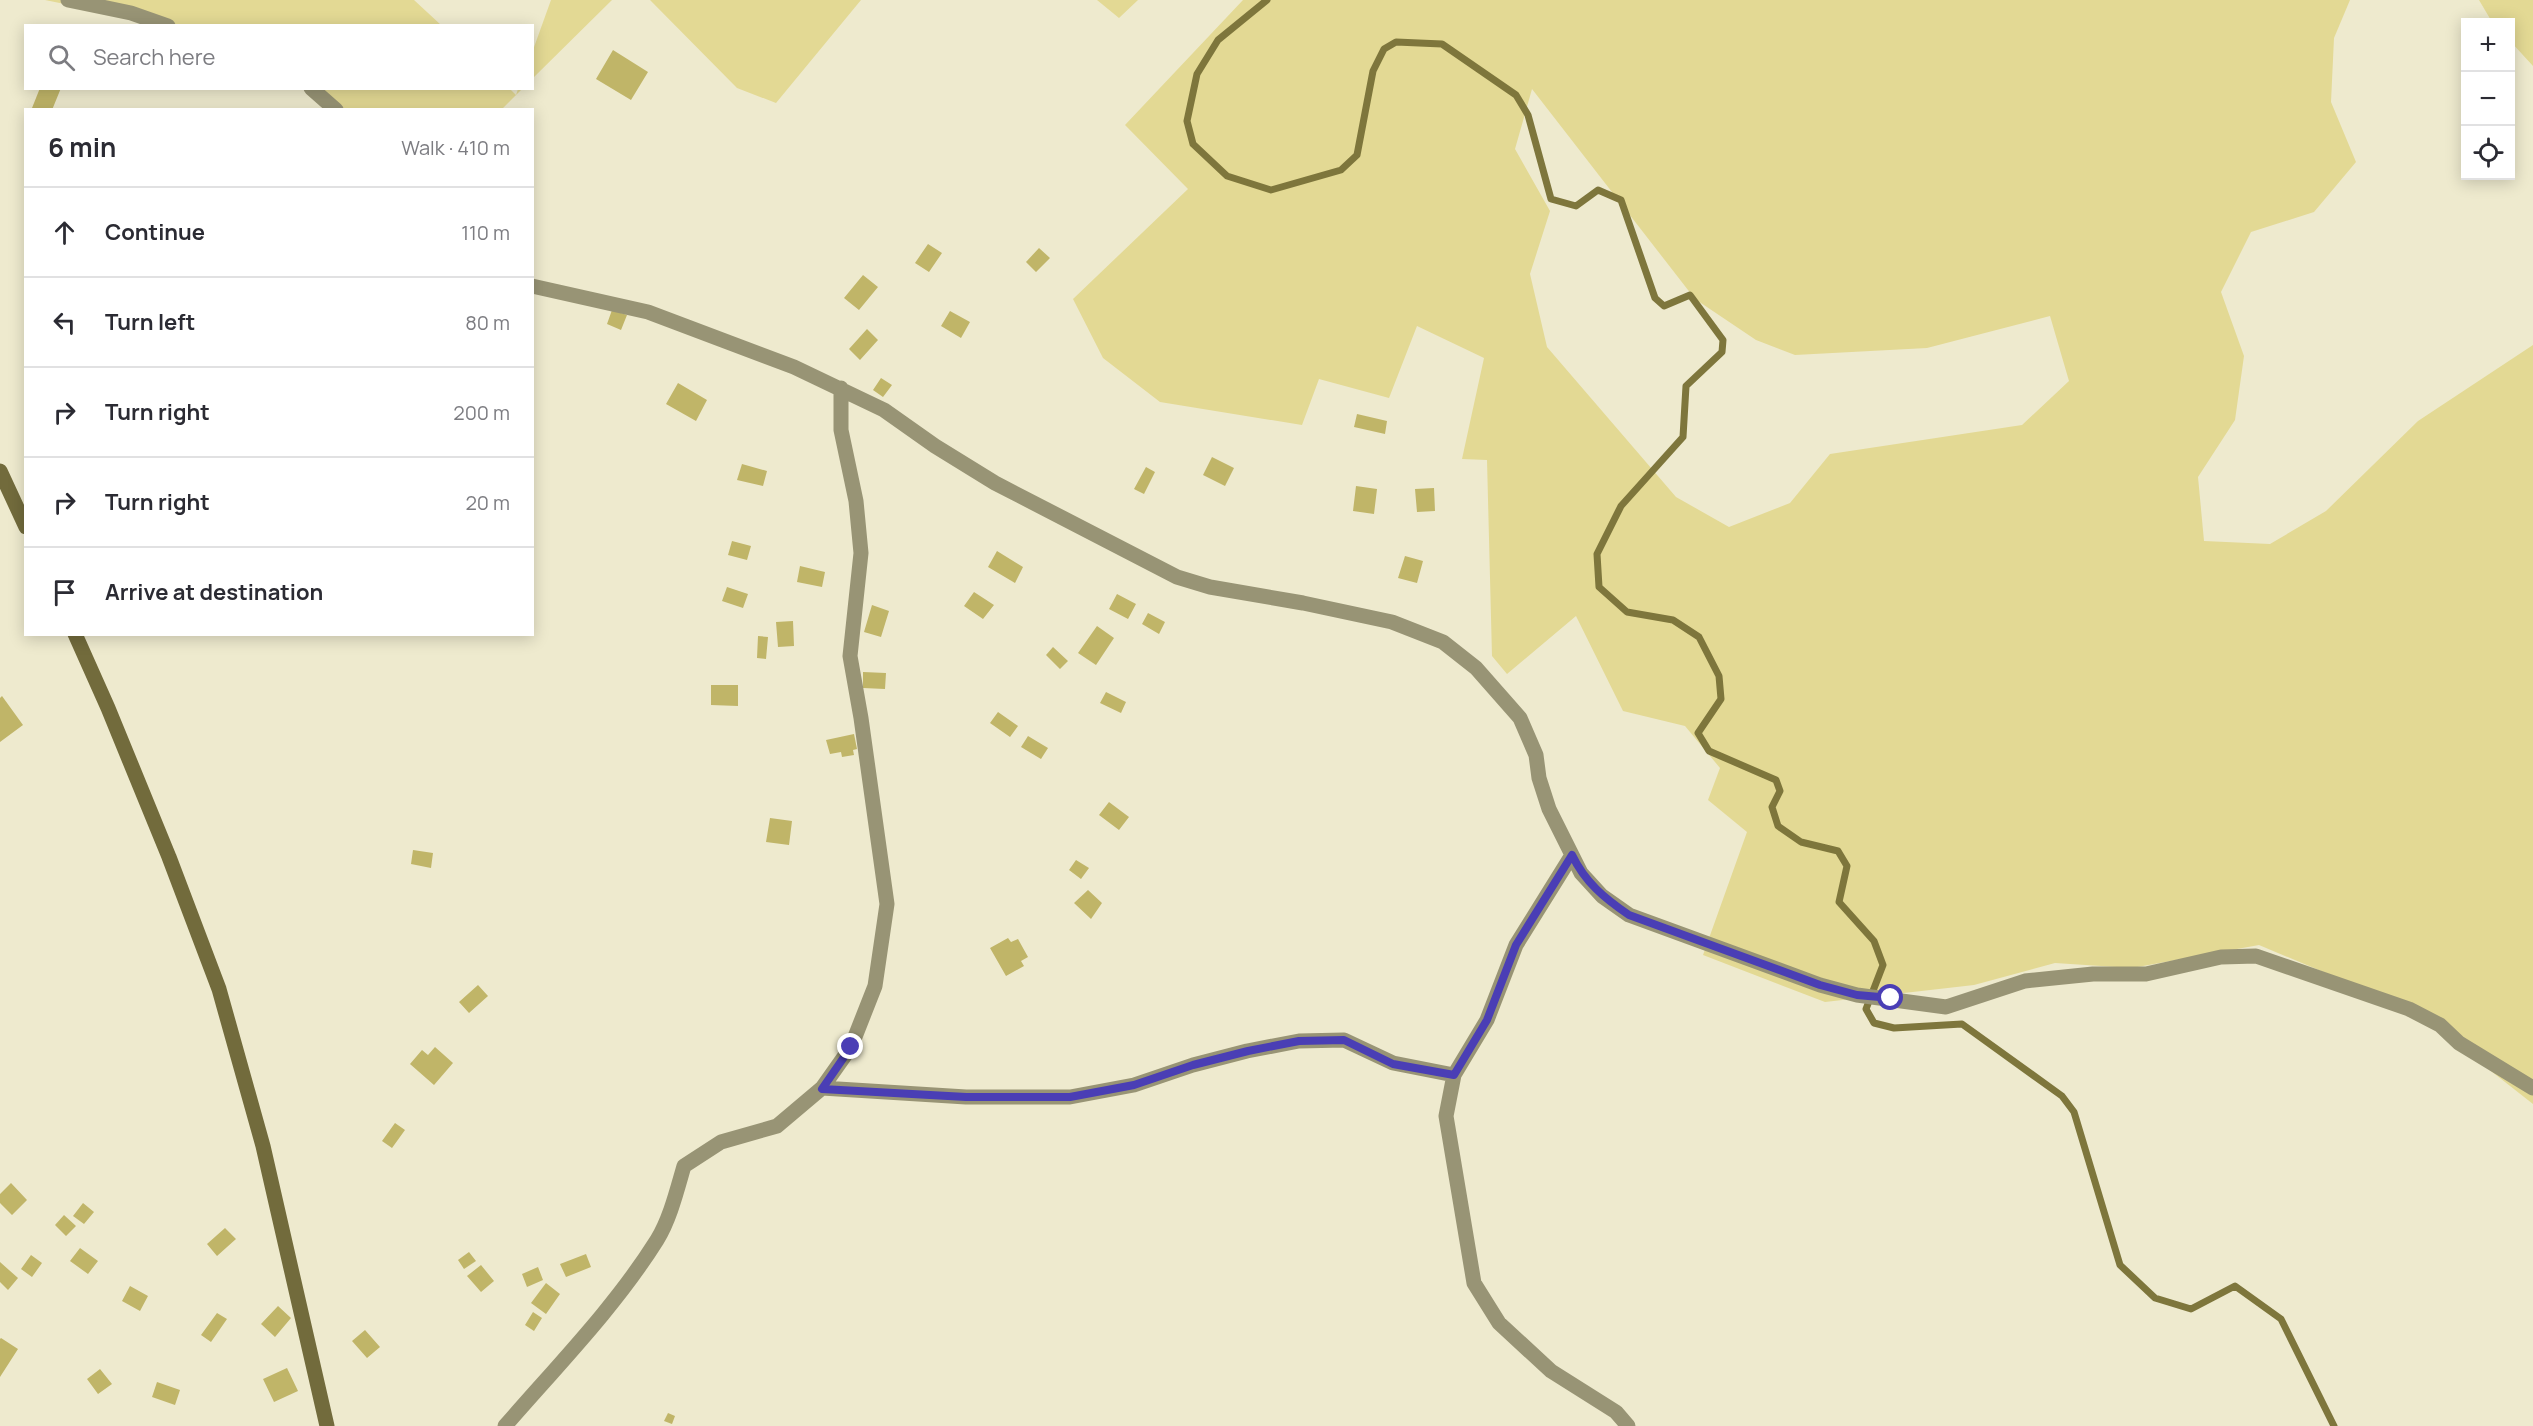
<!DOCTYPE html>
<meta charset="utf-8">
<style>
:root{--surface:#fff;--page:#f2f2f3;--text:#2b2b33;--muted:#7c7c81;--line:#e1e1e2}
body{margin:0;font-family:Manrope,sans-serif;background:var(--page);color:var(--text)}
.controls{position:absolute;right:18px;top:18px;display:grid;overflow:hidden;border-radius:0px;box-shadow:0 3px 15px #0003}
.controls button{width:54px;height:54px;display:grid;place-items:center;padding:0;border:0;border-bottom:2px solid var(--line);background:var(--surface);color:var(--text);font:30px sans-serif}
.stop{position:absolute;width:18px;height:18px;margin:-14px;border:4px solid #4a3eb5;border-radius:50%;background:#fff}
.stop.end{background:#4a3eb5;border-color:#fff;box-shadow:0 2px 6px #0008}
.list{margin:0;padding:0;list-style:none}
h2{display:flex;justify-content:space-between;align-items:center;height:78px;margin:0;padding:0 24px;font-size:26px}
h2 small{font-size:20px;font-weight:400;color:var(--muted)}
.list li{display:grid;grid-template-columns:39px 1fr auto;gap:18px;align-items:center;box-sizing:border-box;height:90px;padding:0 24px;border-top:2px solid var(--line)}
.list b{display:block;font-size:22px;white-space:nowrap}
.list em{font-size:20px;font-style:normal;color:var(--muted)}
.icon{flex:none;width:33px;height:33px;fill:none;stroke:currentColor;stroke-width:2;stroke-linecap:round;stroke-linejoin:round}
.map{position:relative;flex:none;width:2533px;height:1426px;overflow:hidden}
.search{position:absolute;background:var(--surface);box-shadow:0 3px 15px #0003;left:24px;top:24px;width:510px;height:66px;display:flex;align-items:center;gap:15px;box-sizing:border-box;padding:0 21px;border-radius:0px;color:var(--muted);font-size:22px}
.panel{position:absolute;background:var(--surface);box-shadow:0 3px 15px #0003;left:24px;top:108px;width:510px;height:528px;border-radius:0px}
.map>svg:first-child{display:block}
.green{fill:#e3d994;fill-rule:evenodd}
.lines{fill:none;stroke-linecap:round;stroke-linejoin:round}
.stream{stroke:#7e763c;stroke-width:7}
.building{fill:#c0b568}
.street{stroke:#989475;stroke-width:15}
.secondary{stroke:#726b3c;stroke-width:15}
.route{stroke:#4a3eb5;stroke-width:8}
</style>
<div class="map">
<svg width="2533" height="1426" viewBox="0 0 2533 1426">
<rect width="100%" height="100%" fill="#eeeace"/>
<path class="green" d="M 45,0 L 414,0 L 441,25 L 153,25 L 138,19 Z
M 551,0 L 612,0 L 533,78 L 533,50 Z
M 650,0 L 861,0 L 776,103 L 737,88 Z
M 1097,0 L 1138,0 L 1119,18 Z
M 1243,0 L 2350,0 L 2334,38 L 2331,102 L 2356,162 L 2314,212 L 2251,232 L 2221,292 L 2244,356 L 2235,420 L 2198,477 L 2204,541 L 2270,544 L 2326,511 L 2418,421 L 2533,345 L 2533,1104 L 2440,1031 L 2340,979 L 2259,945 L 2132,968 L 2055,963 L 1974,985 L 1825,1002 L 1703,955 L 1747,832 L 1708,800 L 1720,768 L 1685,726 L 1623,711 L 1576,616 L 1507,674 L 1492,656 L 1487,460 L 1462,459 L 1484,358 L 1417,326 L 1389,398 L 1319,379 L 1302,425 L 1160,402 L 1103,358 L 1073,299 L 1188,189 L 1125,125 ZM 1532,89 L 1695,299 L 1756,340 L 1795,355 L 1927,348 L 2050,316 L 2069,381 L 2022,425 L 1830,454 L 1790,503 L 1729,527 L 1676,497 L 1547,347 L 1530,274 L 1550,211 L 1515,149 Z
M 2479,0 L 2533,0 L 2533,66 L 2511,42 L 2510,22 L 2492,22 Z
M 509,88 L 516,95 L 518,89 L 522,89 L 501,110 L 344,109 L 321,89 Z"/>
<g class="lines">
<path class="stream" d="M 1267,0 L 1218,40 L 1197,74 L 1187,121 L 1193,144 L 1227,176 L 1271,190 L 1341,170 L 1357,155 L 1373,71 L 1384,49 L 1396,42 L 1442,44 L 1516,95 L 1528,115 L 1551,199 L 1576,206 L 1598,190 L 1621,200 L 1655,298 L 1664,306 L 1690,295 L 1723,340 L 1722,352 L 1686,386 L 1683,437 L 1621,506 L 1597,554 L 1599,587 L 1627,612 L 1673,620 L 1699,637 L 1719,676 L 1721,699 L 1698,733 L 1709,751 L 1776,780 L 1780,791 L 1772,807 L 1778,826 L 1801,842 L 1838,851 L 1847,866 L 1839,902 L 1874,941 L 1883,965 L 1866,1009 L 1874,1023 L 1894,1028 L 1962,1024 L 2062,1096 L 2074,1112 L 2120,1265 L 2155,1298 L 2191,1309 L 2235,1286 L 2281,1319 L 2334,1426"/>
</g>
<path class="building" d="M 613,50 L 648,72 L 631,100 L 596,79 Z
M 40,88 L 61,88 L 52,110 L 32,108 Z
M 928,244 L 942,253 L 929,272 L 915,263 Z
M 1039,248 L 1050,258 L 1036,272 L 1026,262 Z
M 863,275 L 878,287 L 859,310 L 844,298 Z
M 612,310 L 627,315 L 621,330 L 607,324 Z
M 950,311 L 970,322 L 961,338 L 941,326 Z
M 867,329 L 878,340 L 860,360 L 849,349 Z
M 881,378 L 892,385 L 883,397 L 873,390 Z
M 678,383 L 707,400 L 696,421 L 666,404 Z
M 1357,414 L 1387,421 L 1385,434 L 1354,427 Z
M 1212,457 L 1234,468 L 1225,486 L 1203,475 Z
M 742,464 L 767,471 L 763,486 L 737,480 Z
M 1146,467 L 1155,472 L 1144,494 L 1134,489 Z
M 1356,486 L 1377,489 L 1374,514 L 1353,511 Z
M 1434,488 L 1435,511 L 1417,512 L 1415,489 Z
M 732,541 L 751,546 L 747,560 L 728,555 Z
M 997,551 L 1023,567 L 1015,583 L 988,567 Z
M 1405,556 L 1423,561 L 1417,583 L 1398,578 Z
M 800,566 L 825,572 L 822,587 L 797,582 Z
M 727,587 L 748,594 L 743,608 L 722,601 Z
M 974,592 L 994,605 L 983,619 L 964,606 Z
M 1117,594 L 1136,604 L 1128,619 L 1109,609 Z
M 872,605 L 889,611 L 881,637 L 864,632 Z
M 1148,613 L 1165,622 L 1159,634 L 1142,624 Z
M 793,621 L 794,646 L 778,647 L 776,622 Z
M 1097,626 L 1114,638 L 1096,665 L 1078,653 Z
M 758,636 L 768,637 L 766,659 L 757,658 Z
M 1053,647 L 1068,661 L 1060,669 L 1046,655 Z
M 863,672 L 886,673 L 885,689 L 863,688 Z
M 711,685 L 738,685 L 738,706 L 711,705 Z
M 1106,692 L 1126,702 L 1121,713 L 1100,703 Z
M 2,696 L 23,725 L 0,742 L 0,698 Z
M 998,712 L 1018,726 L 1010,737 L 990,723 Z
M 854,734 L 857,749 L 853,750 L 854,755 L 842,757 L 841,752 L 830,754 L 826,740 Z
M 1028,736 L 1048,748 L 1041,759 L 1021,747 Z
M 1109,802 L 1129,817 L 1119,830 L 1099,815 Z
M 770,818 L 792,821 L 789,845 L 766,842 Z
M 413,850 L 433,853 L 431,868 L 411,864 Z
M 1076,860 L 1089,868 L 1081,879 L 1069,870 Z
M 1088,890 L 1102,903 L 1091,919 L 1074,903 Z
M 1008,938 L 1011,942 L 1018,939 L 1028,957 L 1021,961 L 1024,966 L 1006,976 L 990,948 Z
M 478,985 L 488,996 L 469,1013 L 459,1002 Z
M 435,1047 L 453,1063 L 434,1085 L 410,1064 L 422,1050 L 428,1055 Z
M 395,1123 L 405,1130 L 392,1148 L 382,1141 Z
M 11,1183 L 27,1200 L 12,1215 L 0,1203 L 0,1194 Z
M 83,1203 L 94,1212 L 84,1224 L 73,1216 Z
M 64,1215 L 76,1226 L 66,1236 L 55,1225 Z
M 225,1228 L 236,1239 L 217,1256 L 207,1244 Z
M 80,1248 L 98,1261 L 88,1274 L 70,1261 Z
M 469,1252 L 476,1261 L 464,1269 L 458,1260 Z
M 586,1254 L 591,1267 L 566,1277 L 560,1264 Z
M 31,1255 L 42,1263 L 32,1277 L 21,1269 Z
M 0,1262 L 18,1278 L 8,1290 L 0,1282 Z
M 481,1265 L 494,1281 L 481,1292 L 467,1276 Z
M 538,1267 L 543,1280 L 527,1287 L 522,1274 Z
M 546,1283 L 560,1294 L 546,1314 L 531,1303 Z
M 130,1286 L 148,1296 L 140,1311 L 122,1301 Z
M 278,1306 L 291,1318 L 275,1337 L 261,1324 Z
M 533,1312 L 542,1318 L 534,1331 L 525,1325 Z
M 217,1313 L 227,1319 L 211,1342 L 201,1335 Z
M 365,1330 L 380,1347 L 367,1358 L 352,1341 Z
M 1,1338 L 18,1349 L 0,1377 L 0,1339 Z
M 287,1368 L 298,1391 L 274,1402 L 263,1379 Z
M 100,1369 L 112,1384 L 98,1394 L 87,1379 Z
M 157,1382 L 180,1390 L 175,1405 L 152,1397 Z
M 668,1413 L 675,1416 L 672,1424 L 664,1421 Z"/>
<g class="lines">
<path class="street" d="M 68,0 L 131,13 L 168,26
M 311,88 L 336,110
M 532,286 L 648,312 L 794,367 L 884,410 L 935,446 L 995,483 L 1177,577 L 1210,587 L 1303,603 L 1392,622 L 1443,642 L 1476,668 L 1520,718 L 1536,755 L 1539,778 L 1549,809 L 1581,873 L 1602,896 L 1629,915 L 1820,985 L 1857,995 L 1946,1007 L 2025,981 L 2093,974 L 2146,974 L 2221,957 L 2256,956 L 2409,1009 L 2440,1025 L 2459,1043 L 2533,1088
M 1572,855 L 1516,945 L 1487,1020 L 1454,1075 L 1446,1116 L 1474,1283 L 1499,1323 L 1551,1371 L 1616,1412 L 1628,1426
M 822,1088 L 966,1097 L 1070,1097 L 1134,1085 L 1193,1065 L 1247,1051 L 1299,1041 L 1344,1040 L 1393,1063 L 1454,1075
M 505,1426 C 557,1366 615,1307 657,1240 C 670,1219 677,1190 684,1166 L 721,1142 L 777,1126 L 822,1088 L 851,1047 L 875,986 L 887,904 L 861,718 L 850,656 L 861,553 L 856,501 L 841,430 L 841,388"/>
<path class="secondary" d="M 0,471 L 26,527
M 75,634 L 108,708 L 169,857 L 219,989 L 263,1146 L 327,1426"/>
</g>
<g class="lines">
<path class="route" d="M 851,1047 L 822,1089 L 966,1097 L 1070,1097 L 1134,1085 L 1193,1065 L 1248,1051 L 1299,1041 L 1344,1040 L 1393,1064 L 1454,1075 L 1487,1020 L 1516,945 L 1572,855 C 1585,882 1604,898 1629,915 L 1820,985 L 1857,995 L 1891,998"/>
</g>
</svg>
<div class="controls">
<button>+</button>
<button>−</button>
<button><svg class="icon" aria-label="locate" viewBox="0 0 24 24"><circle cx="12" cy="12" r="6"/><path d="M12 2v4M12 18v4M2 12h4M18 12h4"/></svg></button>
</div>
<div class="stop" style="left:1891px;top:998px"></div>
<div class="stop end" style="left:851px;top:1047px"></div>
<div class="search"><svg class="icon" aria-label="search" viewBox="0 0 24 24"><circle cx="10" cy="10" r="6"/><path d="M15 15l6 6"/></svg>Search here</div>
<section class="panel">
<h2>6 min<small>Walk · 410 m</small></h2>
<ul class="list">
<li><svg class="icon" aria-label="ahead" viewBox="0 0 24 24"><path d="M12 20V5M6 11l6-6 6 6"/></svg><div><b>Continue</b></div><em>110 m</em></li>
<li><svg class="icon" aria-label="left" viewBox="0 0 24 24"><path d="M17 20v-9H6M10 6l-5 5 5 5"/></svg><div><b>Turn left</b></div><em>80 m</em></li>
<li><svg class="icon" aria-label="right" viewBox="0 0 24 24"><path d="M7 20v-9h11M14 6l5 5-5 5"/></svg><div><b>Turn right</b></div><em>200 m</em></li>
<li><svg class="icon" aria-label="right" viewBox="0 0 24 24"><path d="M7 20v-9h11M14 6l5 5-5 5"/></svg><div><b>Turn right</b></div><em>20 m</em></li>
<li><svg class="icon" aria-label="arrive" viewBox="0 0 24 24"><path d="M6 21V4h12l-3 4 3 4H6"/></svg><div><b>Arrive at destination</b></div></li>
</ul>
</section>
</div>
